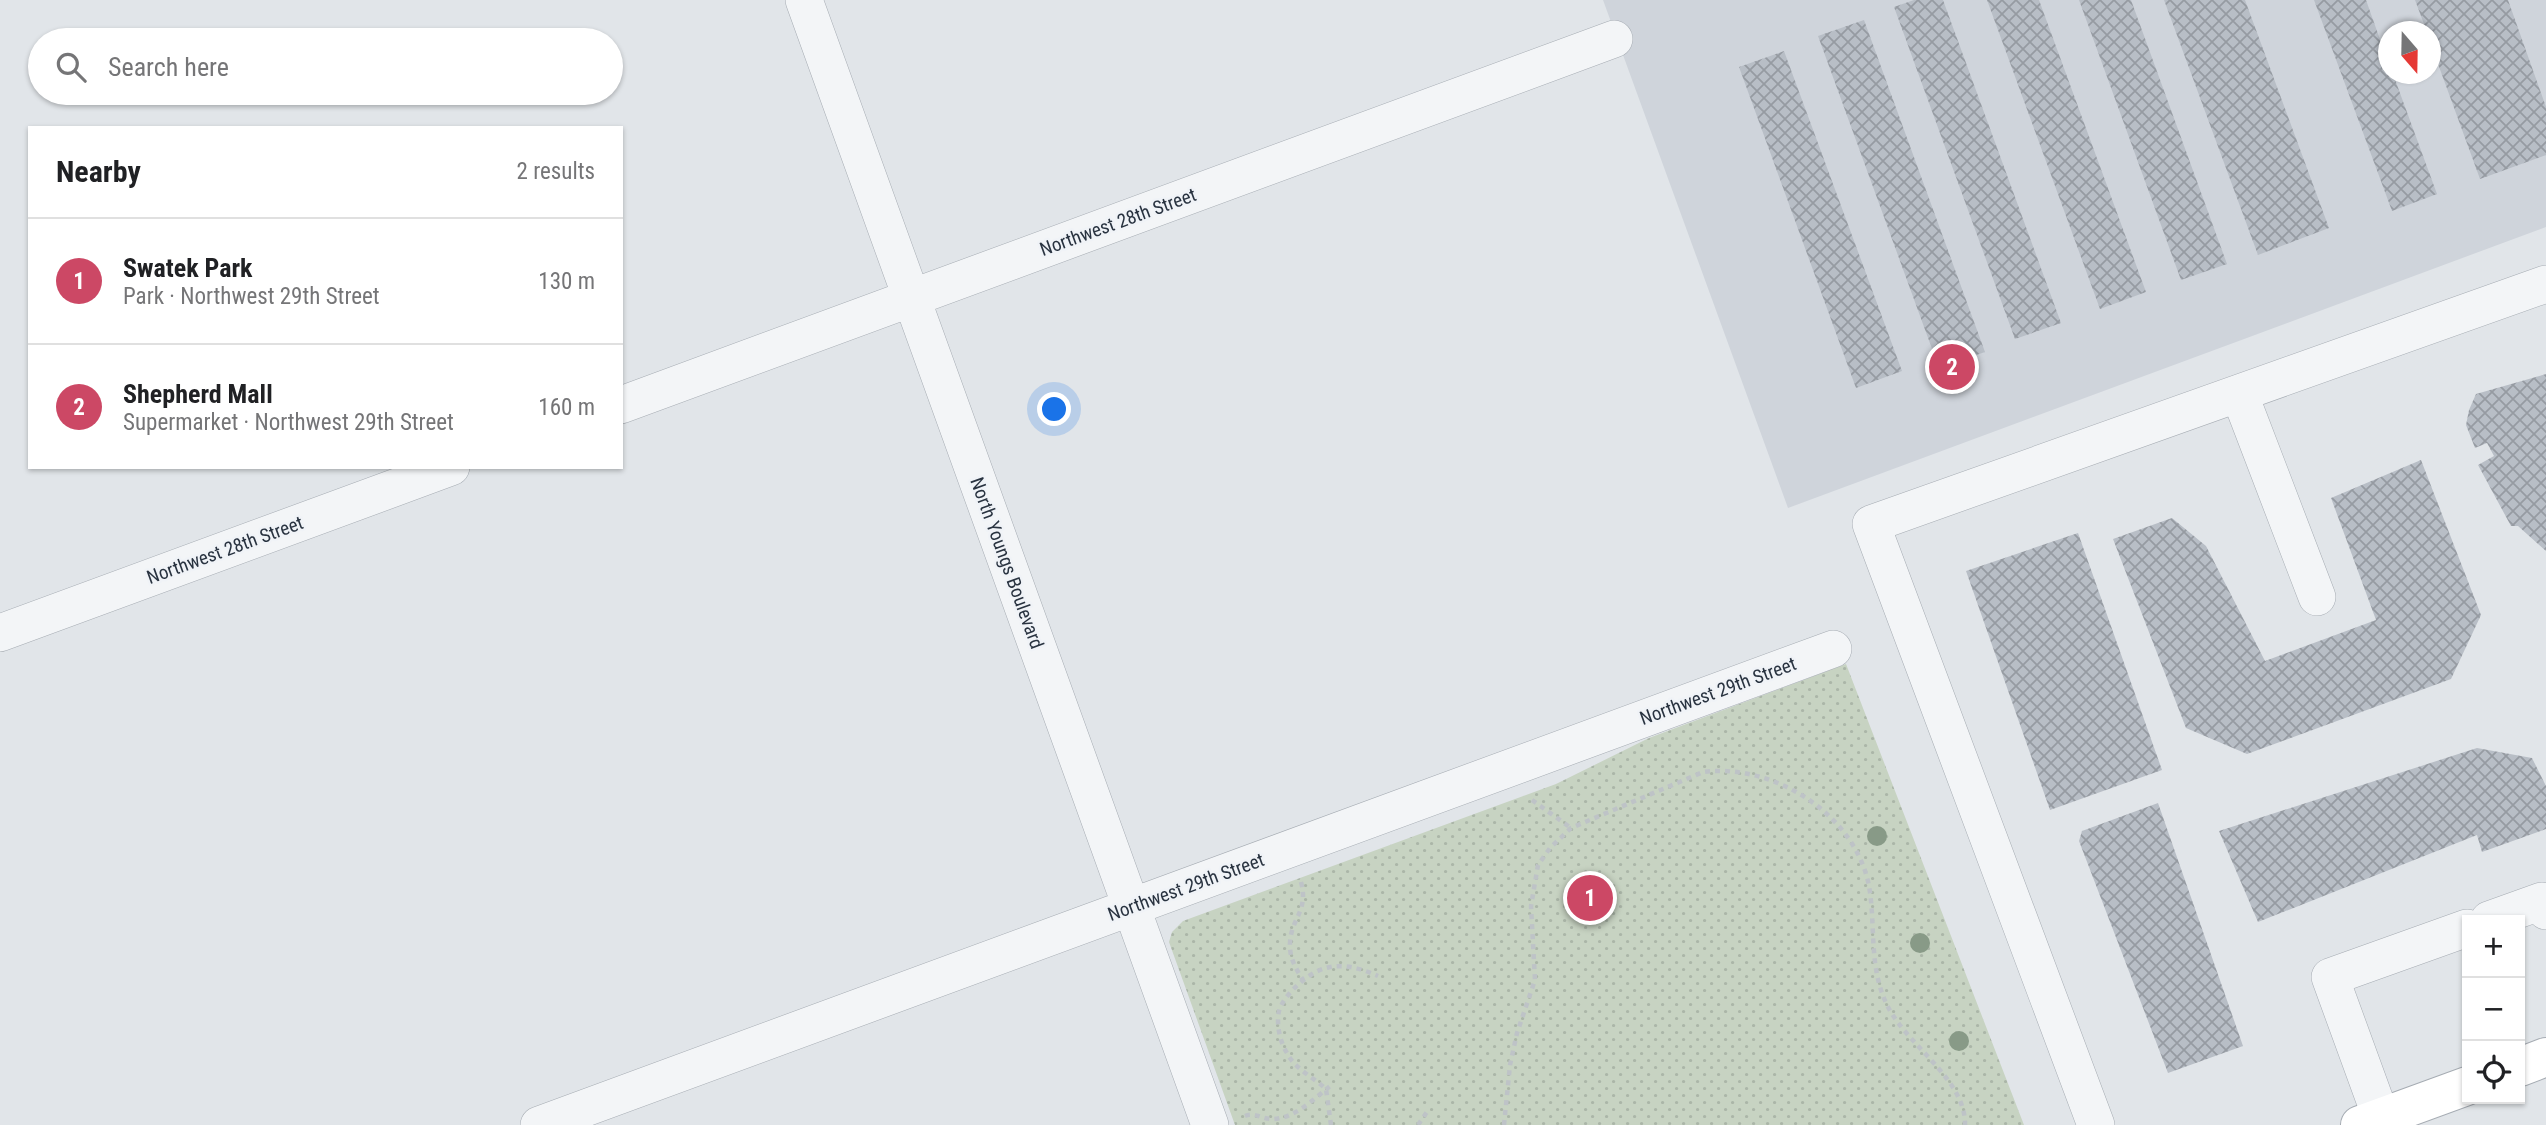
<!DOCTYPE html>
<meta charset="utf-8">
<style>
:root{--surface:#fff;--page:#f2f2f2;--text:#202124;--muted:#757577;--line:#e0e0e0;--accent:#cc4865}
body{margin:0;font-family:"Roboto Condensed",sans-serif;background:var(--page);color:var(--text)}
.controls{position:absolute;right:21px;bottom:21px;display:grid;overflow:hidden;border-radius:0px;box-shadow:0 2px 5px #0004}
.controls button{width:63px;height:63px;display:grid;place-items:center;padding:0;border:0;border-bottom:2px solid var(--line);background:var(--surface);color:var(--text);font:35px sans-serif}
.compass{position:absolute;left:2378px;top:21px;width:63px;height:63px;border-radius:50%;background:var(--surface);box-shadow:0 2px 5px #0004;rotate:160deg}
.you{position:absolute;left:1055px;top:410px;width:24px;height:24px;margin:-18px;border:5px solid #fff;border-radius:50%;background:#1a73e8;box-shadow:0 0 0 10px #1a73e833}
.badge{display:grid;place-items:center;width:46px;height:46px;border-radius:50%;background:var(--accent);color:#fff;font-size:23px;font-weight:700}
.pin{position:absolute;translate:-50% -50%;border:4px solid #fff;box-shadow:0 2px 7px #0006}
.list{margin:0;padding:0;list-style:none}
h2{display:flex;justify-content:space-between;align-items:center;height:91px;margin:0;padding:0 28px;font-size:30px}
h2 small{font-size:23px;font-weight:400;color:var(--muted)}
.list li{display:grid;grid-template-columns:46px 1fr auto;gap:21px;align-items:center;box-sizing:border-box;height:126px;padding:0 28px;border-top:2px solid var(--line)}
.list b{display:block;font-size:26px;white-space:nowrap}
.list p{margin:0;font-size:23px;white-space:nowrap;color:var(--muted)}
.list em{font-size:23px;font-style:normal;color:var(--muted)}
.icon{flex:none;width:38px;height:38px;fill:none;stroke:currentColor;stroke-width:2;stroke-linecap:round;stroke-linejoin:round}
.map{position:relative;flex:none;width:2546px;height:1125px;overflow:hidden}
.search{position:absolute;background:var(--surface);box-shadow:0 2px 5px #0004;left:28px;top:28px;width:595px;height:77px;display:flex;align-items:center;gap:18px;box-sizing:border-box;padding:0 24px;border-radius:38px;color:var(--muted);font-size:26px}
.panel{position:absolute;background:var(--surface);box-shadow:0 2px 5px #0004;left:28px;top:126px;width:595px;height:343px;border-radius:0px}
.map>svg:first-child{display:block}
.built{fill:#cfd4db;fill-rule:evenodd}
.park{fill:url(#park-dots)}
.building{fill:url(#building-cross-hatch)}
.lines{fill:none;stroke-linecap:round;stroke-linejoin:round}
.street-casing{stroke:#a6acb3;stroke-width:38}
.secondary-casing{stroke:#a6acb3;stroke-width:40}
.path{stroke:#bec3c7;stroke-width:4.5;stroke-dasharray:5 5;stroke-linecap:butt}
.street{stroke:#f3f5f7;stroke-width:37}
.secondary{stroke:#fff;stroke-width:38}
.tree{fill:#889a87}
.labels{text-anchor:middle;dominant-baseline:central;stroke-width:5;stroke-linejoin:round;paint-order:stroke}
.street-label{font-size:19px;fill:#293340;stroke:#f0f3f7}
</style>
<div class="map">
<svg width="2546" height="1125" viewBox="0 0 2546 1125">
<defs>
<pattern id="park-dots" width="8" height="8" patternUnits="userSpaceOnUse" patternTransform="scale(1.75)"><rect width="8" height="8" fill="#c7d3c2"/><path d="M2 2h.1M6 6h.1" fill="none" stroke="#abb6a8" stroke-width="1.8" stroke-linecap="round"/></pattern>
<pattern id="building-cross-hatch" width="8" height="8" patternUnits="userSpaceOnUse" patternTransform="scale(1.75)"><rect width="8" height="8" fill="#b8bec6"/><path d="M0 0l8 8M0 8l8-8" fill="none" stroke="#969ba2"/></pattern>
</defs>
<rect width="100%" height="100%" fill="#e1e5e9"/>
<path class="built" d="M 1603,0 L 2546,0 L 2546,227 L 1788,508 ZM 2388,32 L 2430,32 L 2430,74 L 2388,74 Z"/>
<path class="park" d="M 1846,664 L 2024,1125 L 1235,1125 L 1169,942 L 1172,932 L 1183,921 L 1556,784 L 1649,738 Z"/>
<path class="building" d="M 1914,0 L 1943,0 L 2061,323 L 2015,339 L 1894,7 Z
M 1987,0 L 2039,0 L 2146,292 L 2100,309 Z
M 2079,0 L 2131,0 L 2227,264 L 2181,280 Z
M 2164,0 L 2245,0 L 2329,228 L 2258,255 Z
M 2314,0 L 2366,0 L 2388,62 L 2388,74 L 2393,74 L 2437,194 L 2392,211 Z
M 2415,0 L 2508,0 L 2546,107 L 2546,155 L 2480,179 L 2430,42 L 2430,32 L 2427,32 Z
M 1864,20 L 1985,352 L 1939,368 L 1818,36 Z
M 1784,51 L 1902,371 L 1856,388 L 1739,67 Z
M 2546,374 L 2546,551 L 2518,526 L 2511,526 L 2478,465 L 2494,456 L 2487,443 L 2475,448 L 2466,425 L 2469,410 L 2476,394 Z
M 2421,460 L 2481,615 L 2451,679 L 2247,754 L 2186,728 L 2113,539 L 2172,518 L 2206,546 L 2265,661 L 2376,620 L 2331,498 Z
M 2078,533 L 2162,770 L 2050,810 L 1966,571 Z
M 2477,748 L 2532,758 L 2546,786 L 2546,829 L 2482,852 L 2477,835 L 2258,922 L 2219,831 Z
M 2158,803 L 2243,1046 L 2168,1073 L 2079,841 L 2082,831 Z"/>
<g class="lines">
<defs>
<path id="street" d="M 804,0 L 1210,1125
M 2239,393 L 2317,597
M 621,405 L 1614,39
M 0,633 L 451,467
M 2489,920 L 2542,901 L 2546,911
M 2381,1117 L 2330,977 L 2467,928
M 539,1125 L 1833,649
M 2096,1125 L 1871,524 L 2546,284"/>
<path id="secondary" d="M 2520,1067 L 2546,1057
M 2360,1125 L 2467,1086"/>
</defs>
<use href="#street" class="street-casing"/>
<use href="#secondary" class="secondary-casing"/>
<path class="path" d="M 1532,800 L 1571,828
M 1301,882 C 1309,911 1291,918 1290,943 C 1289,957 1296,969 1303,980
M 1245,1116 C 1255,1112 1262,1119 1272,1119 C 1294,1119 1314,1099 1330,1086
M 1331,1125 L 1326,1089 C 1313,1077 1295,1069 1287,1053 C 1280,1042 1276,1024 1279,1011 C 1284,994 1309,972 1326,968 C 1344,963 1362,969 1378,976
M 1418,1125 L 1429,1109
M 1504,1125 L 1510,1065 L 1517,1033 L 1535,980 L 1531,906 L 1538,865 L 1550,848 L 1571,828 L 1703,772 C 1772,763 1855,813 1869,886 C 1876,926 1868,968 1888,1007 C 1909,1047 1966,1080 1965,1125"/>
<use href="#street" class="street"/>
<use href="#secondary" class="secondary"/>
</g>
<g class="tree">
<circle cx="1877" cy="836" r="10"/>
<circle cx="1920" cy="943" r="10"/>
<circle cx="1959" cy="1041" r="10"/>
</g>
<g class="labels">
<g class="street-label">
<text transform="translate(1118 222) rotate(-20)">Northwest 28th Street</text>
<text transform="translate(225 550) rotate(-20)">Northwest 28th Street</text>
<text transform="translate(1007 563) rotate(70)">North Youngs Boulevard</text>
<text transform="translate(1718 691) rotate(-20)">Northwest 29th Street</text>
<text transform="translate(1186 887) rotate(-20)">Northwest 29th Street</text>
</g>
</g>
</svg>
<div class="controls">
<button>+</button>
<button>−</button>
<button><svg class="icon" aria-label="locate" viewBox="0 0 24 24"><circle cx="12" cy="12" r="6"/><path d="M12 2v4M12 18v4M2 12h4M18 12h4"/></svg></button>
</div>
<svg class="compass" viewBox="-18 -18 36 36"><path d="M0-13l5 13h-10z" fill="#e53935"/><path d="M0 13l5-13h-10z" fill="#757577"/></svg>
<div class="you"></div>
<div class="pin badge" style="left:1590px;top:898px">1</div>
<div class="pin badge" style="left:1952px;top:367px">2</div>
<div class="search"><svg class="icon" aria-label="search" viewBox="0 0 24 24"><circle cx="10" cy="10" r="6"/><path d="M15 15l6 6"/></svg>Search here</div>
<section class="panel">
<h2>Nearby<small>2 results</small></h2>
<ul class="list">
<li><span class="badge">1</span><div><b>Swatek Park</b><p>Park · Northwest 29th Street</p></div><em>130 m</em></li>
<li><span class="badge">2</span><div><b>Shepherd Mall</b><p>Supermarket · Northwest 29th Street</p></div><em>160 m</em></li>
</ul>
</section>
</div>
